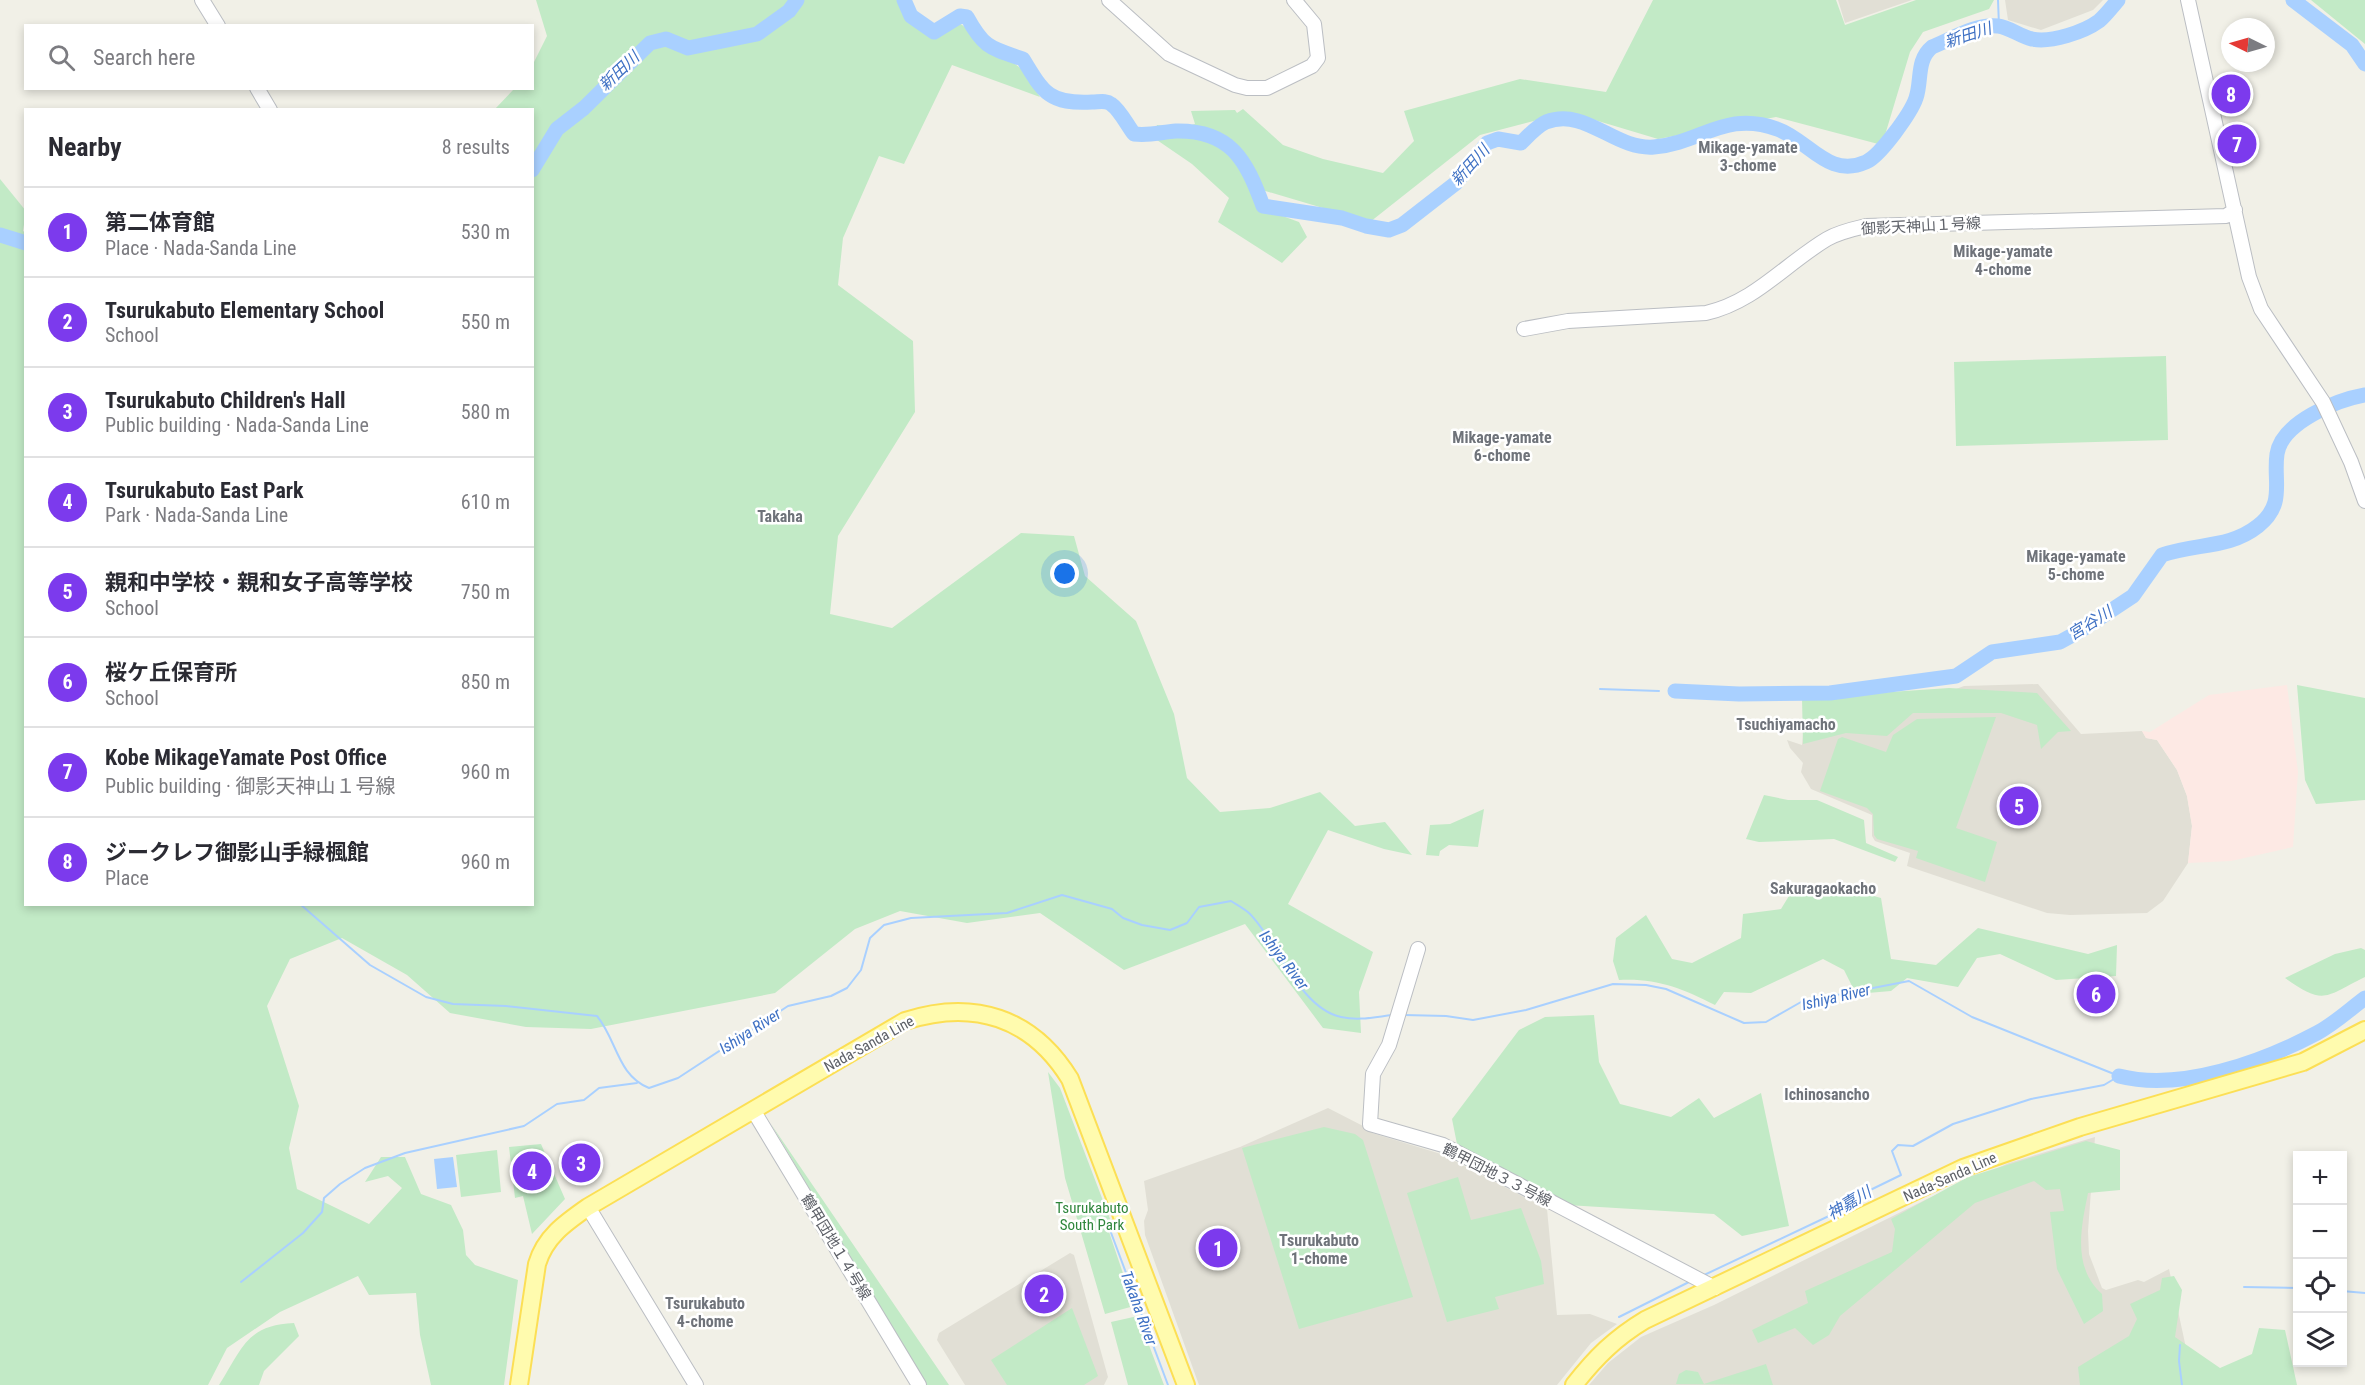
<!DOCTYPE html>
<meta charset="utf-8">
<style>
:root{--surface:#fff;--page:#f7f7f7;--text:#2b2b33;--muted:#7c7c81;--line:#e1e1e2;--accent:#7c3aed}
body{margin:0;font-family:"Roboto Condensed","Noto Sans JP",sans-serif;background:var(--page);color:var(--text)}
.controls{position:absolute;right:18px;bottom:18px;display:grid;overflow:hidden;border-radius:0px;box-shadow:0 3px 9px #0003}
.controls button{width:54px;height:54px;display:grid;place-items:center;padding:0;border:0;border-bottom:2px solid var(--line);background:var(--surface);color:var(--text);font:30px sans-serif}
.compass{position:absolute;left:2221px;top:18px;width:54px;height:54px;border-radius:50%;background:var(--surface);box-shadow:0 3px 9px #0003;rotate:275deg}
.you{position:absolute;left:1065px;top:574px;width:21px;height:21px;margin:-15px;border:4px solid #fff;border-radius:50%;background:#1a73e8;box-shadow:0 0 0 9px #1a73e833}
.badge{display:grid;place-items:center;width:39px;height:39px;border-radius:50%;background:var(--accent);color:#fff;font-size:20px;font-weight:700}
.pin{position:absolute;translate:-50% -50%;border:3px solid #fff;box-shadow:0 2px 6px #0006}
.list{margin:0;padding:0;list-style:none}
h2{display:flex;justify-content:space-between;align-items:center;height:78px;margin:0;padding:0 24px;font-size:26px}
h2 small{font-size:20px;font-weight:400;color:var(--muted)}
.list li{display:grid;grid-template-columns:39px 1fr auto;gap:18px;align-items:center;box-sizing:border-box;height:90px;padding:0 24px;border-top:2px solid var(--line)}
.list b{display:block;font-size:22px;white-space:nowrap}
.list p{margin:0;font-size:20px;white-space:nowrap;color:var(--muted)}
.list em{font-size:20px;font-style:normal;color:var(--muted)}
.icon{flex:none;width:33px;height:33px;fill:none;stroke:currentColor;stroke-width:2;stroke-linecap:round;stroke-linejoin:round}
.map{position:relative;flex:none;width:2365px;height:1385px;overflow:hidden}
.search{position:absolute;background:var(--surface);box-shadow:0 3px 9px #0003;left:24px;top:24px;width:510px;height:66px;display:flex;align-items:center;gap:15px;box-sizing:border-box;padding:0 21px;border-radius:0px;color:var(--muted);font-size:22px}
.panel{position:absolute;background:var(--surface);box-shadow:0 3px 9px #0003;left:24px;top:108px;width:510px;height:798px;border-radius:0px}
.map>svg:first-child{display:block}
.education{fill:#e1dfd5}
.medical{fill:#fde9e4}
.green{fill:#c2eac6}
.water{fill:#a9d0ff}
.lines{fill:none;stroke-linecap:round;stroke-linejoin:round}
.stream{stroke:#a9d0ff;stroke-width:2}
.river{stroke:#a9d0ff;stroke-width:15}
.tertiary-casing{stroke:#bbbec3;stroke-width:16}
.primary-casing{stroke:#fcdf55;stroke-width:20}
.tertiary{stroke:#fff;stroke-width:14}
.primary{stroke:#fffbae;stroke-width:16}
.labels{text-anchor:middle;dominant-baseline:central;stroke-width:5;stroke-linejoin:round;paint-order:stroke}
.street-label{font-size:15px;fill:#5e6168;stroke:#fff}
.park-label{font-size:15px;fill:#2f863c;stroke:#fff}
.water-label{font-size:16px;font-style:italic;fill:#3f71c4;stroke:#fff}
.neighbourhood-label{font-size:16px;font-weight:bold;fill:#6f737a;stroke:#fff}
</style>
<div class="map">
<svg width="2365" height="1385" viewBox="0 0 2365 1385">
<rect width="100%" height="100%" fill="#f1f0e7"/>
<path class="education" d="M 1838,0 L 1912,0 L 1845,23 Z
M 2005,0 L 2103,0 L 2093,10 L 2041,30 L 2008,20 Z
M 2038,684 L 2081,734 L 2142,731 L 2146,738 L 2157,740 L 2177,770 L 2187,796 L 2192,826 L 2188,863 L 2163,901 L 2147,913 L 2070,915 L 2047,913 L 1907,866 L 1910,853 L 1875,841 L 1872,836 L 1872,815 L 1811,789 L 1801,772 L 1803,763 L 1790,748 L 1787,740 L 1802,745 L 1804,726 L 1940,695 L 1964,686 Z
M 1328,1108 L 1365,1127 L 1372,1133 L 1441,1154 L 1547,1209 L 1557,1315 L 1590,1314 L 1617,1324 L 1591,1343 L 1557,1385 L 1199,1385 L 1145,1235 L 1144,1221 L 1148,1210 L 1144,1181 L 1240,1147 Z
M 2095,1137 L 2088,1231 L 2089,1254 L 2102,1288 L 2106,1290 L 2138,1280 L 2144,1282 L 2169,1269 L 2194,1385 L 1589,1385 L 1608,1363 L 1641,1337 L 1714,1305 L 1927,1199 L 2009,1163 Z
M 1070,1253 L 1074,1255 L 1108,1377 L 1104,1385 L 965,1385 L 937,1340 L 939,1333 Z"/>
<path class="medical" d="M 2287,685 L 2298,772 L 2293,847 L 2231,861 L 2188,863 L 2192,826 L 2187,796 L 2177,770 L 2157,740 L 2146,738 L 2142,731 L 2150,732 L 2209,695 Z"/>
<path class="green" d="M 536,0 L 900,0 L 939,33 L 958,22 L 1023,70 L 1040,97 L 952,65 L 904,164 L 879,156 L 843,238 L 838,285 L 913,341 L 915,412 L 838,536 L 830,614 L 892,628 L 1021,533 L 1074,536 L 1085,576 L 1136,621 L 1174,714 L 1187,778 L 1220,812 L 1270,808 L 1320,792 L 1355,826 L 1385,822 L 1412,855 L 1384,849 L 1328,830 L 1288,904 L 1373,952 L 1359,992 L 1361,1033 L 1323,1028 L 1245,924 L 1124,970 L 1040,913 L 967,923 L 900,911 L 855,929 L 775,993 L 591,1029 L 526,1027 L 450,1013 L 407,975 L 342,938 L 290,959 L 267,1006 L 299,1106 L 289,1148 L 297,1189 L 369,1224 L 402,1188 L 388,1176 L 365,1182 L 381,1157 L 405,1157 L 421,1194 L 451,1205 L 463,1230 L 466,1255 L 475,1265 L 518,1280 L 504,1385 L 431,1385 L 420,1335 L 416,1293 L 369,1295 L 358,1276 L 280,1312 L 227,1348 L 208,1385 L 0,1385 L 0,179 L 26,211 L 23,231 L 26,233 L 26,904 L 532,904 L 532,110 L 495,109 L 514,89 L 532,88 L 533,64 L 547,36 Z
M 1653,0 L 1836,0 L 1845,25 L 1916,0 L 1994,0 L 1989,9 L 1923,32 L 1910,52 L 1882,145 L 1776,117 L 1658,139 L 1568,112 L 1480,135 L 1370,222 L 1262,190 L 1260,208 L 1299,222 L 1307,237 L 1282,263 L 1218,222 L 1229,198 L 1192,164 L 1154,138 L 1157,125 L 1180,128 L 1195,124 L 1191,111 L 1235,110 L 1237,113 L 1243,109 L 1283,145 L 1323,159 L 1383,173 L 1414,141 L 1404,111 L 1520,79 L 1606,92 Z
M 2311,0 L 2365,0 L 2365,44 Z
M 2166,356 L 2168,440 L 1956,446 L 1954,362 Z
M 2297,685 L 2365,698 L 2365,800 L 2316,804 L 2305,780 Z
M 1949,688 L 2037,693 L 2071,731 L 2058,732 L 2041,749 L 2037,725 L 2001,713 L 1913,713 L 1887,736 L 1846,733 L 1803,744 L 1802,698 Z
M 1996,717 L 1956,828 L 1997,842 L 1985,882 L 1916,858 L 1918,851 L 1877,839 L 1874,835 L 1873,814 L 1867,808 L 1820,791 L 1838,739 L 1842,737 L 1886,752 L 1893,735 L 1917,719 Z
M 1764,795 L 1788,800 L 1817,800 L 1864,820 L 1866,843 L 1898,857 L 1895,862 L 1834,839 L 1759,842 L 1746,839 Z
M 1484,809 L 1478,847 L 1449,845 L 1440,851 L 1439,856 L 1426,855 L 1430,825 L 1450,824 Z
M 1849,889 L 1881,898 L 1891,959 L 1936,965 L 1978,928 L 2088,954 L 2117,945 L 2116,976 L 2056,980 L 2000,954 L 1977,958 L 1958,987 L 1907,978 L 1891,991 L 1856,994 L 1844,970 L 1823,959 L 1751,993 L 1724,992 L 1715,1005 C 1682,988 1656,978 1619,980 L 1613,961 L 1616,938 L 1646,915 L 1672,959 L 1692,963 L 1741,938 L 1743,914 L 1781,909 L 1792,891 Z
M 2361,948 L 2365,950 L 2365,977 C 2324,997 2325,1006 2285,978 L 2335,954 Z
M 1594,1015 L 1599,1062 L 1620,1104 L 1671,1117 L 1699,1098 L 1714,1118 L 1761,1093 L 1789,1226 L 1742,1236 L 1714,1214 L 1567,1205 L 1501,1174 L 1457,1144 L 1452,1119 L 1519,1030 L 1545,1017 Z
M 1048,1072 L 1060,1088 L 1110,1219 L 1108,1229 L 1134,1306 L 1105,1314 L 1065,1178 Z
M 771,1124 L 949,1385 L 925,1385 Z
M 1324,1127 L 1355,1134 L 1363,1140 L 1413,1297 L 1299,1329 L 1242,1148 Z
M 2086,1141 L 2120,1150 L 2120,1190 L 2088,1193 C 2081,1228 2072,1267 2102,1294 L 2103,1311 L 2084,1324 L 2057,1269 L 2050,1212 L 2064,1211 L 2060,1189 L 2046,1190 L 2034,1181 L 1975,1203 L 1840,1316 L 1829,1335 L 1813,1345 L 1795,1328 L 1758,1343 L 1752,1330 L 1808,1303 L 1805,1291 L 1892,1252 L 1895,1229 L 1891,1219 L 1968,1177 Z
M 541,1144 L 565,1199 L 532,1234 L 523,1196 L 515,1198 L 509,1147 Z
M 497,1150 L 501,1192 L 461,1197 L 456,1155 Z
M 1458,1177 L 1471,1220 L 1521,1208 L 1541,1261 L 1544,1284 L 1495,1297 L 1499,1309 L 1447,1322 L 1407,1193 Z
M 2174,1276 L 2182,1290 L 2175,1337 L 2220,1368 L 2252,1354 L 2259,1328 L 2285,1330 L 2297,1385 L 2080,1385 L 2078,1367 L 2129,1336 L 2137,1319 L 2130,1304 L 2160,1290 L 2162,1278 Z
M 1072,1308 L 1098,1376 L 1084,1385 L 1007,1385 L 991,1360 Z
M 1138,1316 L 1164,1385 L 1128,1385 L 1111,1322 Z
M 294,1323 L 299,1336 L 264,1371 L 259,1385 L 219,1385 C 242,1349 246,1325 294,1323 Z
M 1766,1364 L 1773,1385 L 1676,1384 L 1679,1374 L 1686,1370 L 1698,1372 L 1704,1384 Z"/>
<path class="water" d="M 453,1157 L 457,1187 L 437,1189 L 434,1159 Z"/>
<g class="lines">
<path class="stream" d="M 1998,0 L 1999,26
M 1600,689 L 1659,691
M 300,904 L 370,965 L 426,997 L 453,1004 L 506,1006 L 597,1016 C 617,1040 617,1075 649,1088 L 678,1078 L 788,1006 L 831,996 L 847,988 L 861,970 L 870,938 L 884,925 L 911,918 L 1007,913 L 1062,895 L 1112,909 L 1123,918 L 1142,925 L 1170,930 L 1187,923 L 1199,907 L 1231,901 C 1237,905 1245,909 1250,914 C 1278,942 1299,1008 1341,1017 C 1359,1021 1375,1017 1392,1015
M 1404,1015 L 1446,1016 L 1473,1020 L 1526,1010 L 1613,984 L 1646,985 L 1666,989 L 1744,1023 L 1766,1022 L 1801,1002 L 1909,981 L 1972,1017 L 2119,1076
M 1110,1230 L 1168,1385
M 1702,1276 L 1850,1206 L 1858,1196 L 1901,1175 L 1892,1151 L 1898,1145 L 1913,1146 L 1953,1124 L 2031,1099 L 2104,1085 L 2119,1076
M 241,1282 L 303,1233 L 322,1212 L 324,1198 L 340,1184 L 365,1168 L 405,1153 L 524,1126 L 557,1104 L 584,1100 L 599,1088 L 637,1083
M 2244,1287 L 2298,1288
M 2342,1291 L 2365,1293
M 1619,1317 L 1691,1281
M 2180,1345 L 2179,1361 L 2182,1385"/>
<path class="river" d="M 904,0 L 911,16 L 934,32 L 960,16 L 967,17 C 984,48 990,48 1023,59 C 1044,94 1050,104 1092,102 C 1099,102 1106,100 1111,104 C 1120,110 1127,125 1134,134 C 1150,136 1161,132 1176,131 C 1231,130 1246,160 1263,206 L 1342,218 L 1366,226 L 1389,230 L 1402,225 L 1456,183 L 1487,143 L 1498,139 L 1521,143 C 1528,136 1537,126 1546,122 C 1586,107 1614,150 1654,147 C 1701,143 1726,110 1777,129 C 1809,140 1828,179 1866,162 C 1880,156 1911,113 1916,98 C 1922,81 1916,60 1932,47 C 1950,40 1977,23 1998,26 C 2009,27 2021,37 2032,39 C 2051,43 2084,32 2099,21 C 2106,15 2112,7 2118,0
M 2293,0 L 2352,45 L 2365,64
M 532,170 L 557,129 L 584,108 L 650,43 L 666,39 L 688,48 L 757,34 L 789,11 L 797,0
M 0,235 L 26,243
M 1675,691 L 1739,694 L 1830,693 L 1956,676 L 1992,652 L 2060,642 L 2080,631 L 2133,596 L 2162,555 C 2195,543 2229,549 2258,526 C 2286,504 2273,482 2277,454 C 2282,422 2337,400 2365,395
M 2119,1076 C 2181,1092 2262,1062 2317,1033 C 2334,1024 2349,1010 2365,998"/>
<defs>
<path id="tertiary" d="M 202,0 L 218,26
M 1109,0 L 1169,54 L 1235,85 L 1247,88 L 1267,88 L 1312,66 L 1318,58 L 1314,24 L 1294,0
M 2188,0 L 2249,277 L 2261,309 L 2323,402 L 2351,462 L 2365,501
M 257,88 L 270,110
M 1524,329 L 1568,321 L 1706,313 C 1755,302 1785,264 1827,239 C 1839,232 1853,229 1866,226 L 2226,216 L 2235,210
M 1418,949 L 1389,1045 L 1373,1074 L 1370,1124 L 1443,1145 L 1715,1288
M 753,1110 L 919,1385
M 588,1207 L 696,1385"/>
<path id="primary" d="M 519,1385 L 537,1264 C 545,1237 565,1223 588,1207 L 905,1021 C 973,999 1032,1017 1070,1079 L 1186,1385
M 1574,1385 C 1595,1358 1615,1338 1645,1320 L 1963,1168 L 2080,1127 L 2303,1062 L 2365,1030"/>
</defs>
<use href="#tertiary" class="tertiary-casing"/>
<use href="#primary" class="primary-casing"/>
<use href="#tertiary" class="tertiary"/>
<use href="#primary" class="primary"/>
</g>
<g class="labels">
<g class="street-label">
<text transform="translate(1921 226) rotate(-3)">御影天神山１号線</text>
<text transform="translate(869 1044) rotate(-29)">Nada-Sanda Line</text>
<text transform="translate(1497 1175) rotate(27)">鶴甲団地３３号線</text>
<text transform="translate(1950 1177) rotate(-24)">Nada-Sanda Line</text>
<text transform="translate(836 1247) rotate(59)">鶴甲団地１４号線</text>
</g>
<g class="park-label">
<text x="1092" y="1208">Tsurukabuto<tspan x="1092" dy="17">South Park</tspan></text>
</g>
<g class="water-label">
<text transform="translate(1968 35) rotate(-18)">新田川</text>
<text transform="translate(619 71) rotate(-43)">新田川</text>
<text transform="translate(1470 165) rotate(-48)">新田川</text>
<text transform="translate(2090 623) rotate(-32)">宮谷川</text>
<text transform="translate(1284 960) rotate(53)">Ishiya River</text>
<text transform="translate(1836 997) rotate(-13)">Ishiya River</text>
<text transform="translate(750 1031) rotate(-33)">Ishiya River</text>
<text transform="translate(1849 1203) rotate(-31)">神嘉川</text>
<text transform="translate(1139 1308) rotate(70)">Takaha River</text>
</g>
<g class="neighbourhood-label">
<text x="1748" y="147">Mikage-yamate<tspan x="1748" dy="18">3-chome</tspan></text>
<text x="2003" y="251">Mikage-yamate<tspan x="2003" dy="18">4-chome</tspan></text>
<text x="1502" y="437">Mikage-yamate<tspan x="1502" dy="18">6-chome</tspan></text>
<text x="780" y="516">Takaha</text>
<text x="2076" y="556">Mikage-yamate<tspan x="2076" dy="18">5-chome</tspan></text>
<text x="1786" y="724">Tsuchiyamacho</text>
<text x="1823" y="888">Sakuragaokacho</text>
<text x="1827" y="1094">Ichinosancho</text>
<text x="1319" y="1240">Tsurukabuto<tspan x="1319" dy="18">1-chome</tspan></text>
<text x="705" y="1303">Tsurukabuto<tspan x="705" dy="18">4-chome</tspan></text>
</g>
</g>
</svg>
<div class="controls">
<button>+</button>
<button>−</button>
<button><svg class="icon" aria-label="locate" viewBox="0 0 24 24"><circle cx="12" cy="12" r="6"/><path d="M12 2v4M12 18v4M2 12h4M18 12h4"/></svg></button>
<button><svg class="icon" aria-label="layers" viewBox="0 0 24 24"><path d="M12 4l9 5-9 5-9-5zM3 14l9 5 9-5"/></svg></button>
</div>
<svg class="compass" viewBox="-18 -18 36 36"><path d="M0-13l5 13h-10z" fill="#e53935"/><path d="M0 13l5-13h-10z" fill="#7c7c81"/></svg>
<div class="you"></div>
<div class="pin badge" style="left:1218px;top:1248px">1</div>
<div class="pin badge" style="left:1044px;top:1294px">2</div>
<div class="pin badge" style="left:581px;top:1163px">3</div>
<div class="pin badge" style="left:532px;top:1171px">4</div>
<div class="pin badge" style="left:2019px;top:806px">5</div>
<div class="pin badge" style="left:2096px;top:994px">6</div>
<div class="pin badge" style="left:2237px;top:144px">7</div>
<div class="pin badge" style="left:2231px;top:94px">8</div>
<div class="search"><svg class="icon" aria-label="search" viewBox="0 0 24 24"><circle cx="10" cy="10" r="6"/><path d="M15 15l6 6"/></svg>Search here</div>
<section class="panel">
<h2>Nearby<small>8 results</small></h2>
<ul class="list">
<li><span class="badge">1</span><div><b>第二体育館</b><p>Place · Nada-Sanda Line</p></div><em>530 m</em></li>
<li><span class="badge">2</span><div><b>Tsurukabuto Elementary School</b><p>School</p></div><em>550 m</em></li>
<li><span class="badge">3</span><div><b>Tsurukabuto Children's Hall</b><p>Public building · Nada-Sanda Line</p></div><em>580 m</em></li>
<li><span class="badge">4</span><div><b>Tsurukabuto East Park</b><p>Park · Nada-Sanda Line</p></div><em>610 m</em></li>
<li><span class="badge">5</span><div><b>親和中学校・親和女子高等学校</b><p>School</p></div><em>750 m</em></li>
<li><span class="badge">6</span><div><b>桜ケ丘保育所</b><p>School</p></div><em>850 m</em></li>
<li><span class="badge">7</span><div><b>Kobe MikageYamate Post Office</b><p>Public building · 御影天神山１号線</p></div><em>960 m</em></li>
<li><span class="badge">8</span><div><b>ジークレフ御影山手緑楓館</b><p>Place</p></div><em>960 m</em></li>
</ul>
</section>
</div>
